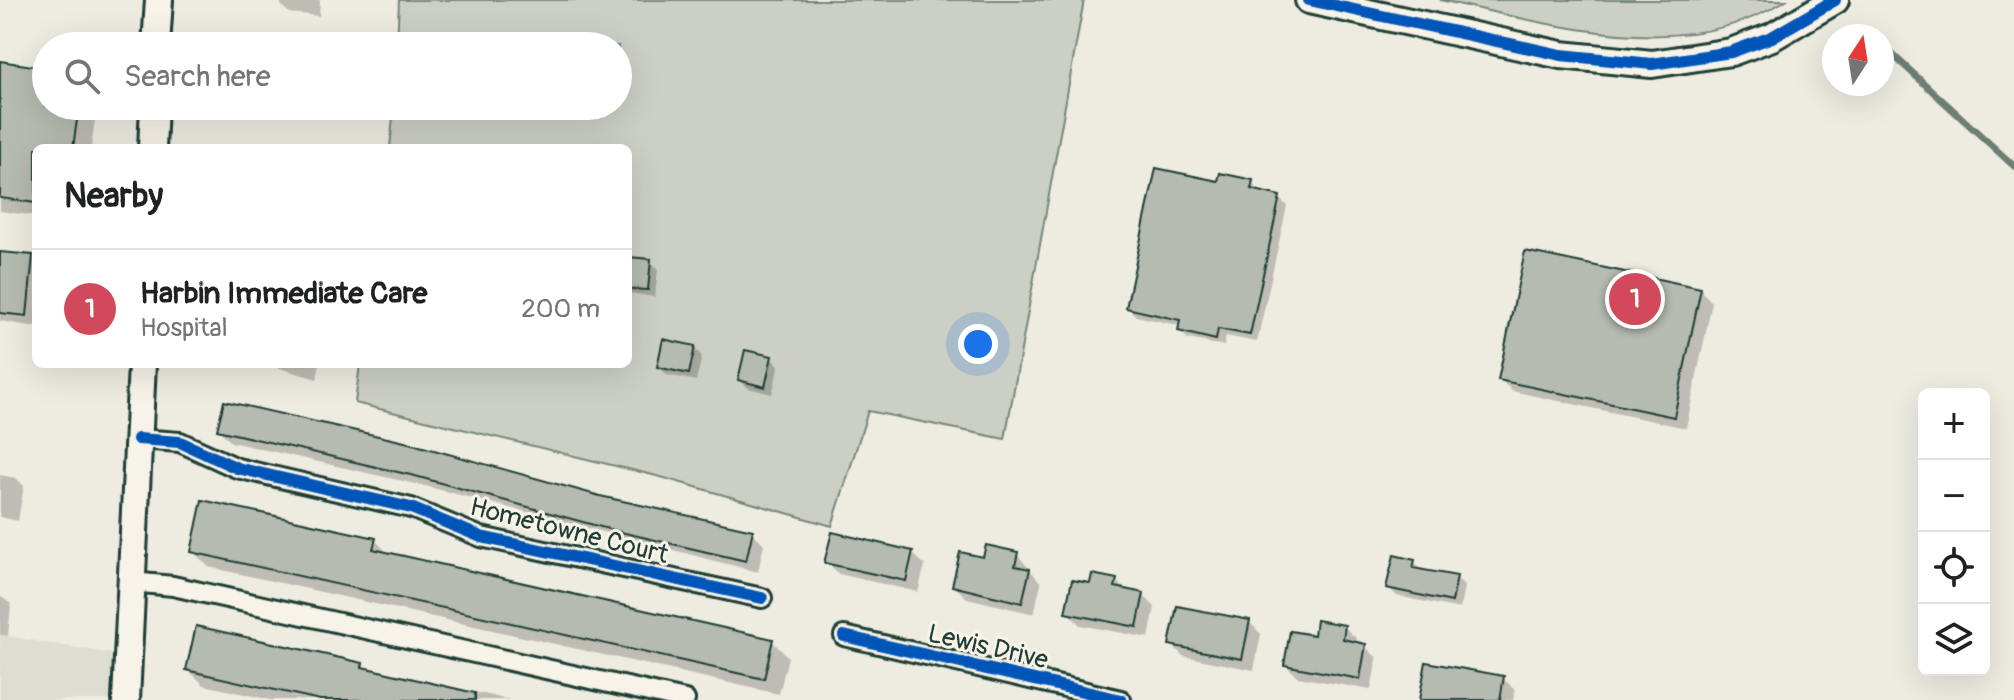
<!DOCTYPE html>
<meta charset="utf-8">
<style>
:root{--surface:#fff;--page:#f6f6f6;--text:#202124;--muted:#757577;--line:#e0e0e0;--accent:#d1495b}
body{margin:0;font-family:Pangolin,sans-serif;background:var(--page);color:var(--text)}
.controls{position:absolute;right:24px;bottom:24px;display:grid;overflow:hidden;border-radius:12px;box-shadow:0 8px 32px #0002}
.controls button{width:72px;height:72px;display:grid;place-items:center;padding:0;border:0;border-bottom:2px solid var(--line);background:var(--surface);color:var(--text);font:40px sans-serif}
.compass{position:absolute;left:1822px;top:24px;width:72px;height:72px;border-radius:50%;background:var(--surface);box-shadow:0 8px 32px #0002;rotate:12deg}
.you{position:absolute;left:978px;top:344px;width:28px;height:28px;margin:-20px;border:6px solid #fff;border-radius:50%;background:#1a73e8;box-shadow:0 0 0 12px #1a73e833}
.badge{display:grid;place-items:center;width:52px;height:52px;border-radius:50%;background:var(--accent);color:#fff;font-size:26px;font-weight:700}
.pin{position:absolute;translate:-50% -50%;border:4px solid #fff;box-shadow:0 2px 8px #0006}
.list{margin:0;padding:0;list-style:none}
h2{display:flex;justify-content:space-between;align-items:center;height:104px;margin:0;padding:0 32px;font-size:34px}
h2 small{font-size:26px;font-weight:400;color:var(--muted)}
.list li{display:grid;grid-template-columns:52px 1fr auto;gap:24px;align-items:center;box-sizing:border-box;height:120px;padding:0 32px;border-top:2px solid var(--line)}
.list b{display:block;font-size:30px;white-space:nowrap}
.list p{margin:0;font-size:26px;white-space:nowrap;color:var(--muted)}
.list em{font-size:26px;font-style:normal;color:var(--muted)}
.icon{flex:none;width:44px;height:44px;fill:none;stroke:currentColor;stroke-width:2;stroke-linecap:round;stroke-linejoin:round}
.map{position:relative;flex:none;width:2014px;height:700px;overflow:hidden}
.search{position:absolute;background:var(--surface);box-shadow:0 8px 32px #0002;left:32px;top:32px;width:600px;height:88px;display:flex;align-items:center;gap:20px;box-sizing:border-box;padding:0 28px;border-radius:44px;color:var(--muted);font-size:30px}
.panel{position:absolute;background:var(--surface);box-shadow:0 8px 32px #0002;left:32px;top:144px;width:600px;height:224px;border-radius:12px}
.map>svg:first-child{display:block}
.built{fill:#ddddd2}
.green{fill:#cccfc4;stroke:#76867c;stroke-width:2}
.shadow{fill:#0003}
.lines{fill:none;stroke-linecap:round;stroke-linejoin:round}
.stream{stroke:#6c7e74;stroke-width:7}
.building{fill:#b5bbb0;stroke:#1f3d34;stroke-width:2}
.street-casing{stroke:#1f3d34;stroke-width:24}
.secondary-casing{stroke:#1f3d34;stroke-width:32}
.street{stroke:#f7f3e8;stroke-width:18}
.secondary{stroke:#f7f3e8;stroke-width:26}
.cycleway-casing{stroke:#f7f3e8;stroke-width:17}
.cycleway{stroke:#0057b8;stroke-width:12}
.labels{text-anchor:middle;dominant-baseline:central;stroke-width:6;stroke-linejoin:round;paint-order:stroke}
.street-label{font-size:26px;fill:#1f3d34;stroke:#f7f3e8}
</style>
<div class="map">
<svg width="2014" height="700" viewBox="0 0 2014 700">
<rect width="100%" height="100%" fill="#eeece1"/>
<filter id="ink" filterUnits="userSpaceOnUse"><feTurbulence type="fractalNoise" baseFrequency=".0125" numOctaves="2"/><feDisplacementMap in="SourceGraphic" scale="16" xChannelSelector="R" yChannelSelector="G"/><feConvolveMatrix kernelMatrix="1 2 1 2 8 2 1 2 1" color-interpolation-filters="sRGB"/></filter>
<g filter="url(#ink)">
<path class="built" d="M 0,635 L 113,654 L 114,700 L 0,700 Z"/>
<path class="green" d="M 399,0 L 1084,0 L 1005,439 L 868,411 L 832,526 L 661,477 L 355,403 L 360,364 L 628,364 L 628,148 L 390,148 L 394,106 L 618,106 L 618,46 L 397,46 Z
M 1440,0 L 1786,0 C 1685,66 1549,24 1440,0 Z"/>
<path class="shadow" d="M 281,0 L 320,0 L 319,16 L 289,13 L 281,5 Z
M 0,63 L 46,70 L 46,106 L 97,106 L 91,148 L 36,148 L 36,216 L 0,211 Z
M 1252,181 L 1259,193 L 1279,198 L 1287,206 L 1257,342 L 1226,336 L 1224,346 L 1188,339 L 1180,331 L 1181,326 L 1136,316 L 1128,308 L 1219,184 Z
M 0,254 L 32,257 L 36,261 L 36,327 L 0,321 Z
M 628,259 L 650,261 L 658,269 L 655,297 L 628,293 Z
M 1700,290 L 1712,302 L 1686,428 L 1512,391 L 1500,379 Z
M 694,348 L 702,356 L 696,381 L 667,375 L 659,367 Z
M 771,358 L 779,366 L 772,394 L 748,388 L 740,380 Z
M 265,364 L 320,364 L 317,379 Z
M 219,430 L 600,498 L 752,532 L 764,544 L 758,572 L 429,487 L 231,442 Z
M 0,475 L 16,478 L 24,486 L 18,521 L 0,517 Z
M 375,540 L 389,554 L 772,641 L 788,657 L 779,694 L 209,567 L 193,552 Z
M 912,553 L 925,565 L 918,592 L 839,574 L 827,562 Z
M 1017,554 L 1041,583 L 1034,614 L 967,598 L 954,586 L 985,560 Z
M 1414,562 L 1422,571 L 1456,578 L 1464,586 L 1460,609 L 1397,596 L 1389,588 Z
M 1116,581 L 1127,592 L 1143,595 L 1155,607 L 1149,638 L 1080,625 L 1067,612 L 1092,585 Z
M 0,596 L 11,604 L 8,636 L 0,635 Z
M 1249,622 L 1261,634 L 1254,670 L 1183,656 L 1171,644 Z
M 1344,627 L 1357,639 L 1356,644 L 1365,646 L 1377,658 L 1371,690 L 1298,677 L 1286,665 Z
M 197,628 L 510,700 L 270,700 L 204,685 L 188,670 Z
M 1503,678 L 1515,690 L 1513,700 L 1422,700 Z"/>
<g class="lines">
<path class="stream" d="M 1864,30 L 1871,36
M 1882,45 L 2014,166"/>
</g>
<path class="building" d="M 0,61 L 46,68 L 46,106 L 79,106 L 73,148 L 36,148 L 36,203 L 0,198 Z
M 1156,168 L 1218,181 L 1220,173 L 1253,180 L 1251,189 L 1280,196 L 1250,335 L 1218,329 L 1216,340 L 1178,331 L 1180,320 L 1126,308 Z
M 1525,251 L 1701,288 L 1674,417 L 1498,380 Z
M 0,252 L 33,255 L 27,316 L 0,313 Z
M 628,257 L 651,259 L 648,290 L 628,289 Z
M 663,339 L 695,346 L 689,374 L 657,367 Z
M 745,350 L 772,356 L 765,387 L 738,380 Z
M 224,401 L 405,442 L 600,496 L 753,530 L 746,561 L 612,530 L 415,476 L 217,430 Z
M 202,500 L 376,538 L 373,549 L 773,639 L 764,679 L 191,552 Z
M 832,532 L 913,551 L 906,581 L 824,563 Z
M 986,545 L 1018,552 L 1015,566 L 1030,569 L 1022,603 L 952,586 L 960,552 L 983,557 Z
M 1394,555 L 1415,560 L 1413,568 L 1457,576 L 1452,602 L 1386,588 Z
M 1092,574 L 1117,579 L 1115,587 L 1144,593 L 1137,627 L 1065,613 L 1072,580 L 1090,583 Z
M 1177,606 L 1250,620 L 1242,659 L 1169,645 Z
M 1316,620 L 1345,625 L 1343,639 L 1366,644 L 1360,679 L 1284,665 L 1290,631 L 1314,635 Z
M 196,626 L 363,663 L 362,667 L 475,693 L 475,700 L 320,700 L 186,670 Z
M 1426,662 L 1504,676 L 1500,700 L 1419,700 Z"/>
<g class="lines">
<defs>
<path id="street" d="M 138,439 L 180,442 L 237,468 L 411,508 L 481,537 L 762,598
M 132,582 L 173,586 L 685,700
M 844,636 L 1121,700"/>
<path id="secondary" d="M 1309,0 L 1561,55 L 1652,64 L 1731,52 L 1772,37 L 1835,0
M 156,46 L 159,0
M 152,148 L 154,106
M 126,700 L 142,364"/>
</defs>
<use href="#street" class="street-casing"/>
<use href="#secondary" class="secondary-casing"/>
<use href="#street" class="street"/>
<use href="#secondary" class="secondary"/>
<defs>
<path id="cycleway" d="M 1309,0 L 1561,55 L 1652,64 L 1731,52 L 1772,37 L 1835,0
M 138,439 L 180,442 L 237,468 L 411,508 L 481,537 L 762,598
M 844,636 L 1121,700"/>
</defs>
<use href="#cycleway" class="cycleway-casing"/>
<use href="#cycleway" class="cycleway"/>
</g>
</g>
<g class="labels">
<g class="street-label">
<text transform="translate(569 531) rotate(14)">Hometowne Court</text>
<text transform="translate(988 647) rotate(13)">Lewis Drive</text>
</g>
</g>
</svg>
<div class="controls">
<button>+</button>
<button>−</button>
<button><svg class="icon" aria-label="locate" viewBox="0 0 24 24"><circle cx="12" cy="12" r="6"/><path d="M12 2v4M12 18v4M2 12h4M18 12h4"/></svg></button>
<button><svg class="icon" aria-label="layers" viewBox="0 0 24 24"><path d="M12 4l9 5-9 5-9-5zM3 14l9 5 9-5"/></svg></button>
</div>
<svg class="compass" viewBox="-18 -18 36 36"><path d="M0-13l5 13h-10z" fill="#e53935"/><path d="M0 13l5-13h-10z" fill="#757577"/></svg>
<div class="you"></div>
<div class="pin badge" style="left:1635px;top:299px">1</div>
<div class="search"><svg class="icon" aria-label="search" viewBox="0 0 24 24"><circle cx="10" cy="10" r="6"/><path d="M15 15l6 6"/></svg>Search here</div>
<section class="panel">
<h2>Nearby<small></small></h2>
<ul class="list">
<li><span class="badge">1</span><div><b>Harbin Immediate Care</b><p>Hospital</p></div><em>200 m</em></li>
</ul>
</section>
</div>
